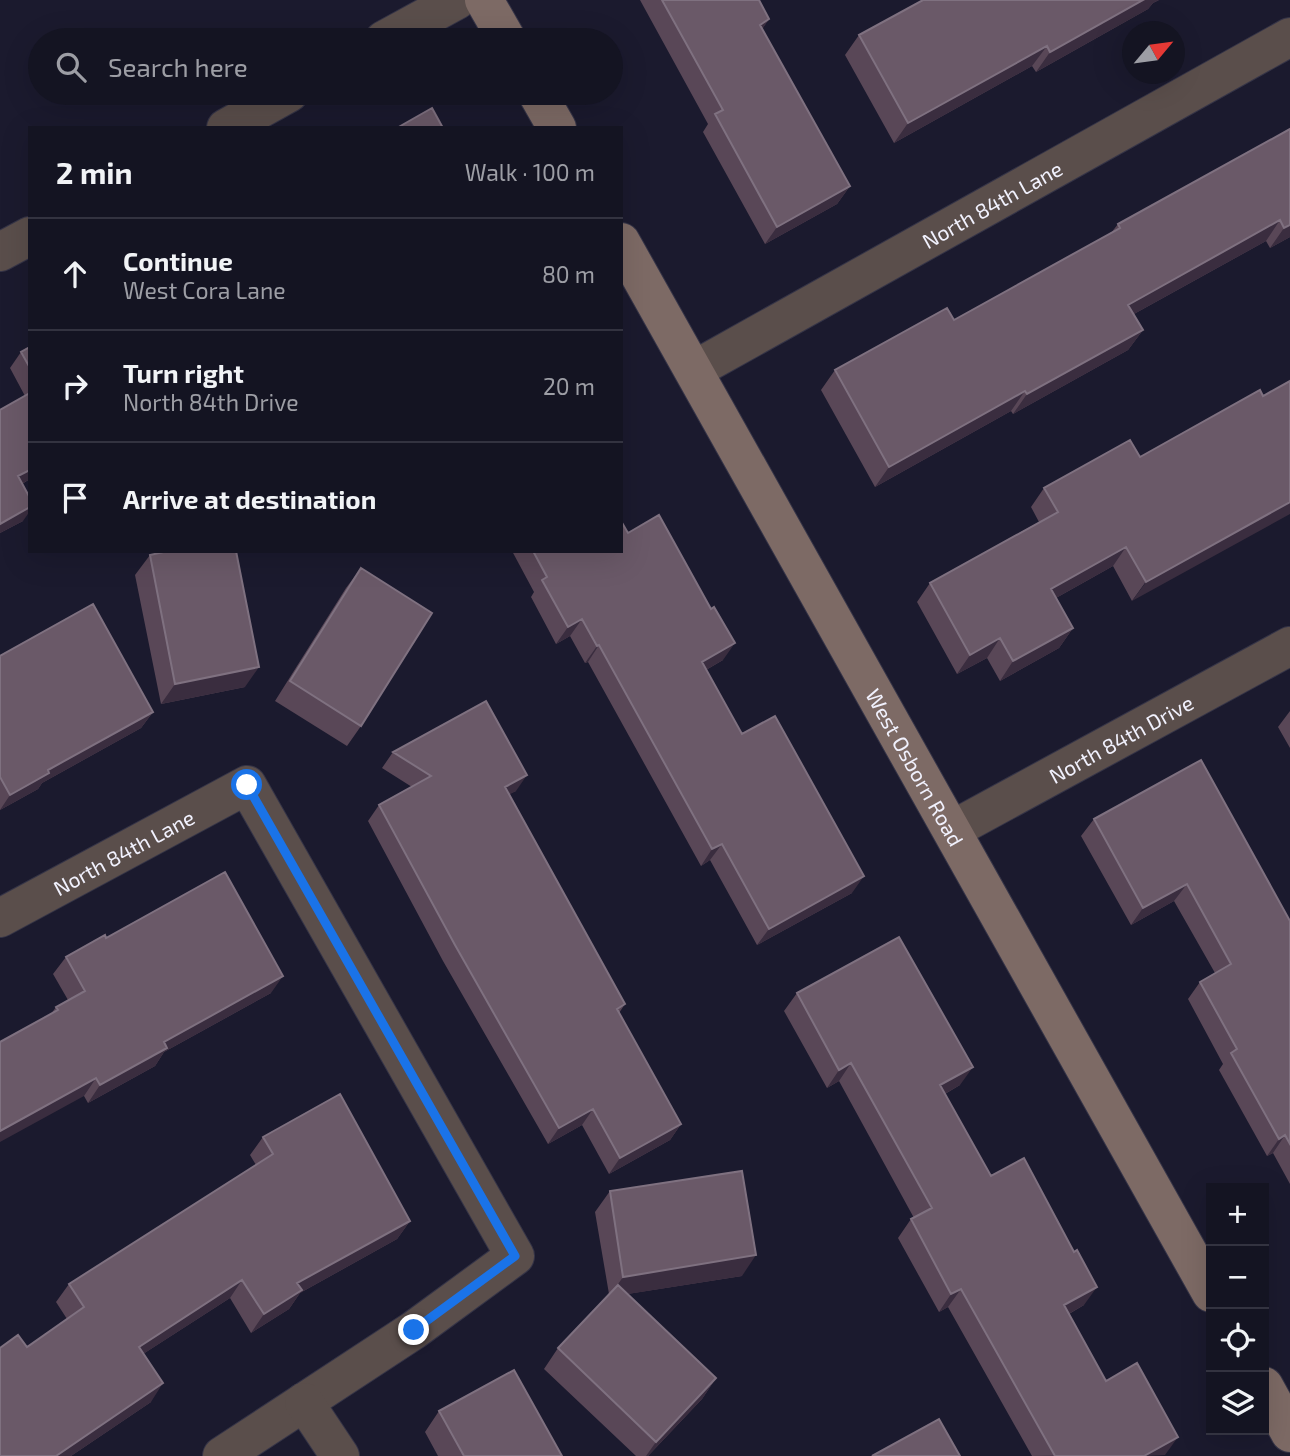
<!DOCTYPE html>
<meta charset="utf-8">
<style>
:root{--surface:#141422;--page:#1d1d2a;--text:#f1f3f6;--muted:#9d9ea5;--line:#333340}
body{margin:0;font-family:"Exo 2",sans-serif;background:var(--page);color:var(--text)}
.controls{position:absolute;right:21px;bottom:21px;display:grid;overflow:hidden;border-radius:0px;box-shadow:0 7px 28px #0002}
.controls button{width:63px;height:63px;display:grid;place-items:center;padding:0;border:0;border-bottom:2px solid var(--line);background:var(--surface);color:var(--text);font:35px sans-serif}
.compass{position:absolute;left:1122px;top:21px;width:63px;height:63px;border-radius:50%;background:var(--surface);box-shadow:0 7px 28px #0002;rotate:61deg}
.stop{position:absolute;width:21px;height:21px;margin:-16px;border:5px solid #1a73e8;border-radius:50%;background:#fff}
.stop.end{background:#1a73e8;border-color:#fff;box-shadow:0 2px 7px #0008}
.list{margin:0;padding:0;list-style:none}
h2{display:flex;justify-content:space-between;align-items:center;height:91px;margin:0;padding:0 28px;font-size:30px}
h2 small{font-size:23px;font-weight:400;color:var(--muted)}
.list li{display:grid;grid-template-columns:46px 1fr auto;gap:21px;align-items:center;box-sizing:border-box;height:112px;padding:0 28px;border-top:2px solid var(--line)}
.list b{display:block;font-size:26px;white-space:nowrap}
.list p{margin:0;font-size:23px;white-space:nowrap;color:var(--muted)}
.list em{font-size:23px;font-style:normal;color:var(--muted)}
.icon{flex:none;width:38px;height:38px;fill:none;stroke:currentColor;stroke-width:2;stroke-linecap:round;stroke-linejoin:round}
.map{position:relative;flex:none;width:1290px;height:1456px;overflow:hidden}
.search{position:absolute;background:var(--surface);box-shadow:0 7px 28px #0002;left:28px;top:28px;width:595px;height:77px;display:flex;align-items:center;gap:18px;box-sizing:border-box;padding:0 24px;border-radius:38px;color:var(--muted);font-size:26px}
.panel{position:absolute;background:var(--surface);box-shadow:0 7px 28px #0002;left:28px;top:126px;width:595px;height:427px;border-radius:0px}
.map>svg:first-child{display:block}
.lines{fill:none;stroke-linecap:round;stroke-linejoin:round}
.street-casing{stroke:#353447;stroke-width:40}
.secondary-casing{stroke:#353447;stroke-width:40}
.street{stroke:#5a4e4b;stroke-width:38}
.secondary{stroke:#7d6a65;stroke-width:38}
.wall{fill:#594757}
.shaded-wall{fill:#3a2d3f}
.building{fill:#6a5968;stroke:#7f7180;stroke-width:2}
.route{stroke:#1a73e8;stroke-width:9}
.labels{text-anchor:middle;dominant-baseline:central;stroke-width:5;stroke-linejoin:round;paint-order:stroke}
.street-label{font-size:21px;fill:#f1f1fd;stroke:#1b1a2e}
</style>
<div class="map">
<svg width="1290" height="1456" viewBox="0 0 1290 1456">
<rect width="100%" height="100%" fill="#1b1a2e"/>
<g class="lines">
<defs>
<g id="street">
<path d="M 384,40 L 457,0"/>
<path d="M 226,128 L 289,93"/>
<path d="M 0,252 L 30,236"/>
<path id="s1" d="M 694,370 L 1290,37"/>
<path id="s2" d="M 952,830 L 1290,646"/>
<path id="s3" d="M 0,918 L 247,785 L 515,1256 L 414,1330 L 222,1456"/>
<path d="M 304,1402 L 340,1456"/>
</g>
<g id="secondary">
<path d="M 484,0 L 507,40"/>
<path d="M 537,93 L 557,128"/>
<path id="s4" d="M 621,242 L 1211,1293"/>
<path d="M 1264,1386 L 1290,1433"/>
</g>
</defs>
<use href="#street" class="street-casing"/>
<use href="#secondary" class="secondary-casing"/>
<use href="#street" class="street"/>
<use href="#secondary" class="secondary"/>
</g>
<path class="wall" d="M 640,0 L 759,0 L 769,19 L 762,29 L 850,186 L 837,204 L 765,244 L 703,132 L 708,124 Z
M 923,0 L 1159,0 L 1153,3 L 1148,9 L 1036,72 L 1032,66 L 894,143 L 845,55 L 859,35 Z
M 1290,129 L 1290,237 L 1270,248 L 1266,241 L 1134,314 L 1143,330 L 1128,350 L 1013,414 L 1011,411 L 875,487 L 821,390 L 835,370 L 954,320 L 1111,233 L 1118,224 Z
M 30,347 L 30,479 L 22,484 L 23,521 L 0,533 L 25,396 L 10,368 L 21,352 Z
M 1290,381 L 1132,601 L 1113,566 L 1056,598 L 1073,628 L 1059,648 L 1000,681 L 987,658 L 957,674 L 917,602 L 930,583 L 1039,522 L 1031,507 L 1044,488 L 1140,457 L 1263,396 Z
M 628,533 L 723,660 L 706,670 L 742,734 L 852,893 L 757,945 L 710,860 L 701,866 L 588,662 L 585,663 L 570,636 L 556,644 L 531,597 L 534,592 L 512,551 L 621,551 Z
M 150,555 L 245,687 L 161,704 L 135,575 Z
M 361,568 L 361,726 L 347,746 L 275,701 L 346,588 Z
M 0,656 L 153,712 L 141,728 L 42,783 L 38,789 L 0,810 Z
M 1290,711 L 1290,748 L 1278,727 Z
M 393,752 L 516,791 L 509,794 L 625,1004 L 619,1013 L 681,1124 L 670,1140 L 609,1174 L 582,1125 L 548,1144 L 443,961 L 368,821 L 379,805 L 412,787 L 382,768 Z
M 1094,819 L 1290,921 L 1290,1184 L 1273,1153 L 1267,1156 L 1219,1070 L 1223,1064 L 1188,999 L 1200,982 L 1215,973 L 1174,901 L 1131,925 L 1081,836 Z
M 106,938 L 271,993 L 164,1052 L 155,1066 L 88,1103 L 84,1096 L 51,1014 L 56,1007 L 68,1000 L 53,974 L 66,957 Z
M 797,993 L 960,1085 L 945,1094 L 991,1176 L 1084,1305 L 1069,1314 L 1106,1381 L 1165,1455 L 1032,1456 L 948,1307 L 939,1312 L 898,1238 L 911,1219 L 914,1218 L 839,1081 L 827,1088 L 784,1011 Z
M 263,1137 L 410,1221 L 397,1239 L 300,1293 L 289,1309 L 251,1333 L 230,1298 L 143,1354 L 151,1402 L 71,1456 L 0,1456 L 27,1347 L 67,1319 L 56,1302 L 69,1284 L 256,1165 L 250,1155 Z
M 610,1191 L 742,1276 L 627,1294 L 716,1378 L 702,1399 L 648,1456 L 636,1456 L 544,1369 L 558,1348 L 609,1294 L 595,1212 Z
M 439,1411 L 562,1456 L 438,1456 L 425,1432 Z"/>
<path class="shaded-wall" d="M 1143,0 L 1159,0 L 1153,3 L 1148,9 L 1036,72 L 1050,52 Z
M 769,19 L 757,37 L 760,25 Z
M 1047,46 L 1032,66 L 894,143 L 908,123 Z
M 850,186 L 837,204 L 765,244 L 777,227 Z
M 1280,220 L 1266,241 L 1114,325 L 1128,305 Z
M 1290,225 L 1290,237 L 1270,248 L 1284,228 Z
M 1143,330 L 1128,350 L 1013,414 L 1027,394 Z
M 1025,391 L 1011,411 L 875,487 L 889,467 Z
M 30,470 L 30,479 L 7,492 L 18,476 Z
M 1290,502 L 1290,514 L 1132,601 L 1146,582 Z
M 30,507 L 30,511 L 23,521 L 0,533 L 0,524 Z
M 1126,547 L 1113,566 L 1038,608 L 1051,589 Z
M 582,619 L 570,636 L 556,644 L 568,627 Z
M 1073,628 L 1059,648 L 1000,681 L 1013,661 Z
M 1000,638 L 987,658 L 957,674 L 970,655 Z
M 735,643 L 723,660 L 690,679 L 702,662 Z
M 599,645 L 588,662 L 585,663 L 597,646 Z
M 259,667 L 245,687 L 161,704 L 175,684 Z
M 153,712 L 141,728 L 42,783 L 38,789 L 0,810 L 10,795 L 48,770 Z
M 527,775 L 516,791 L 494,803 L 505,787 Z
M 722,844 L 710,860 L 701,866 L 712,849 Z
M 864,876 L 852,893 L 757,945 L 769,929 Z
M 1187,884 L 1174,901 L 1131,925 L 1143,908 Z
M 283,976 L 271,993 L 164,1052 L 155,1066 L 88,1103 L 100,1085 L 164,1042 Z
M 851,1063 L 839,1081 L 827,1088 L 839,1070 Z
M 973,1067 L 960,1085 L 927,1104 L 940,1085 Z
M 96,1078 L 84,1096 L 0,1142 L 0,1131 Z
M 593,1109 L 582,1125 L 548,1144 L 559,1128 Z
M 681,1124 L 670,1140 L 609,1174 L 620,1158 Z
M 1285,1135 L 1273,1153 L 1267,1156 L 1279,1139 Z
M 410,1221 L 397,1239 L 300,1293 L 289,1309 L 251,1333 L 264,1314 L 297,1283 Z
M 756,1255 L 742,1276 L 609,1297 L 623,1277 Z
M 242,1280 L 230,1298 L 126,1365 L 139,1347 Z
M 1097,1287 L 1084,1305 L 1051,1324 L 1064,1305 Z
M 961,1289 L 948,1307 L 939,1312 L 951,1294 Z
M 716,1378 L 702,1399 L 648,1456 L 646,1456 L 656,1442 Z
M 163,1383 L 151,1402 L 71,1456 L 56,1456 Z
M 1178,1437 L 1165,1455 L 1144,1456 Z"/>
<path class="building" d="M 662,0 L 759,0 L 769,19 L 760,25 L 850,186 L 777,227 L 715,114 L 723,110 Z
M 923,0 L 1143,0 L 1050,52 L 1047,46 L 908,123 L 859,35 Z
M 432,108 L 443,128 L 397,128 Z
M 1290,129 L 1290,225 L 1284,228 L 1280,220 L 1128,305 L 1143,330 L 1027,394 L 1025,391 L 889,467 L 835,370 L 947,308 L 954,320 L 1120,228 L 1118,224 Z
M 30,347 L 30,368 L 21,352 Z
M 1290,381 L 1290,502 L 1146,582 L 1126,547 L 1051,589 L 1073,628 L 1013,661 L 1000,638 L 970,655 L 930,583 L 1058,512 L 1044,488 L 1130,440 L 1140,457 L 1260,390 L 1263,396 Z
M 30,393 L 30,470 L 18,476 L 30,498 L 30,507 L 0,524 L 0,410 Z
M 659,515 L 711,609 L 714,607 L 735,643 L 702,662 L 742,734 L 775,716 L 864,876 L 769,929 L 722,844 L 712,849 L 599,645 L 597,646 L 582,619 L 568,627 L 542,580 L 547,577 L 533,551 L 621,551 L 621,521 L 628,533 Z
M 168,551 L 236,551 L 259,667 L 175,684 L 150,555 Z
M 361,568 L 432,613 L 361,726 L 290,681 Z
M 93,604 L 153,712 L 48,770 L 49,773 L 10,795 L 0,777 L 0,656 Z
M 486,701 L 527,775 L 505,787 L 625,1004 L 617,1009 L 681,1124 L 620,1158 L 593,1109 L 559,1128 L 455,945 L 379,805 L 431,776 L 393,752 Z
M 1201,760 L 1290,921 L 1290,1144 L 1285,1135 L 1279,1139 L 1231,1053 L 1237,1049 L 1200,982 L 1231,964 L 1187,884 L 1143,908 L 1094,819 Z
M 225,872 L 283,976 L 164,1042 L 167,1048 L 100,1085 L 96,1078 L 0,1131 L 0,1042 L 58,1010 L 56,1007 L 85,991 L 66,957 L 105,935 L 106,938 Z
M 899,937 L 973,1067 L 940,1085 L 991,1176 L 1024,1158 L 1074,1252 L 1077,1250 L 1097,1287 L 1064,1305 L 1106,1381 L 1137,1363 L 1178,1437 L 1144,1456 L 1055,1456 L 961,1289 L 951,1294 L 911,1219 L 932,1208 L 851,1063 L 839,1070 L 797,993 Z
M 340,1094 L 410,1221 L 297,1283 L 302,1290 L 264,1314 L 242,1280 L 139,1347 L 163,1383 L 56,1456 L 0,1456 L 0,1348 L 18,1335 L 27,1347 L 84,1307 L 69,1284 L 273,1154 L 263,1137 Z
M 742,1171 L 756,1255 L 623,1277 L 610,1191 Z
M 618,1285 L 716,1378 L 656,1442 L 558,1348 Z
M 514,1370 L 562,1456 L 464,1456 L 439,1411 Z
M 939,1419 L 960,1456 L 872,1456 Z"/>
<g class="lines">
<path class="route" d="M 247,785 L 515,1256 L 414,1330"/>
</g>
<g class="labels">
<g class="street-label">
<text stroke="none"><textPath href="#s1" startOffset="341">North 84th Lane</textPath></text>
<text stroke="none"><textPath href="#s2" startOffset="192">North 84th Drive</textPath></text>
<text stroke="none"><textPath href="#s4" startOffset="602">West Osborn Road</textPath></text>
<text stroke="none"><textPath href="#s3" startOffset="140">North 84th Lane</textPath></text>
</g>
</g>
</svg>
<div class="controls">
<button>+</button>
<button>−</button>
<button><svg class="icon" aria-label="locate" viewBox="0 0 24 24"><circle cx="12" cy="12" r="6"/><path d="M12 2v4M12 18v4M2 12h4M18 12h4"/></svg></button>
<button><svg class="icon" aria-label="layers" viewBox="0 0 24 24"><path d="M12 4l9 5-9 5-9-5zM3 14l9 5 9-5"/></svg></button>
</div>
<svg class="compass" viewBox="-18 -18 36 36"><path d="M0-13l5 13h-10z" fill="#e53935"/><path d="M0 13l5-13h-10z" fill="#9d9ea5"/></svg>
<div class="stop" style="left:247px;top:785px"></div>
<div class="stop end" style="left:414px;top:1330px"></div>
<div class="search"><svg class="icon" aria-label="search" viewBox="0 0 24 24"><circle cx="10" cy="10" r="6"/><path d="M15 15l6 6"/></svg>Search here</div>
<section class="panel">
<h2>2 min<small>Walk · 100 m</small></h2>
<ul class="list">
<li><svg class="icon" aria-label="ahead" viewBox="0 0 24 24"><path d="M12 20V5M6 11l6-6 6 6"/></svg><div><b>Continue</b><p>West Cora Lane</p></div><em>80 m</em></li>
<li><svg class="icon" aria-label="right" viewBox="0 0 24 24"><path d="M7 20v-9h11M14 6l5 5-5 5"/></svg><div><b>Turn right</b><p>North 84th Drive</p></div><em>20 m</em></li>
<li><svg class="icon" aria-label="arrive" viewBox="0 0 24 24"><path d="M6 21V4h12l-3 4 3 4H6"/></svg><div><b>Arrive at destination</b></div></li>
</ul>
</section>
</div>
